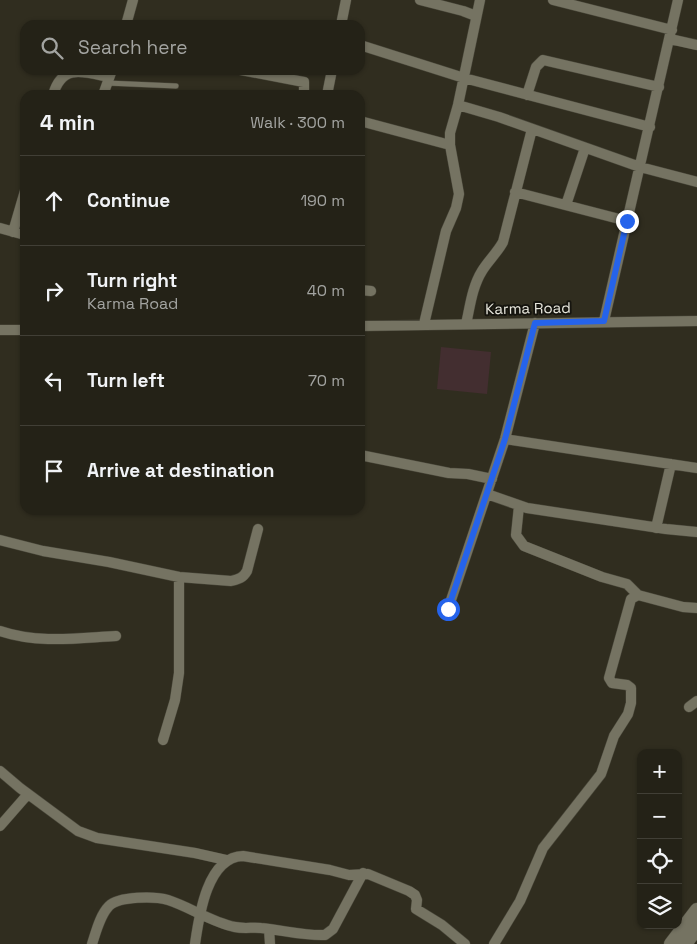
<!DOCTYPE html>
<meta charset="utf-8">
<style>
:root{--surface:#242217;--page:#302f24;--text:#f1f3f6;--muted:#a3a4a1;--line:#413f36}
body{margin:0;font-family:"Space Grotesk",sans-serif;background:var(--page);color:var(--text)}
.controls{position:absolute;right:15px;bottom:15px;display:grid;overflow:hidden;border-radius:10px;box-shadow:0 1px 4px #0004}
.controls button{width:45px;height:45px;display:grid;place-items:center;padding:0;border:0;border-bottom:1px solid var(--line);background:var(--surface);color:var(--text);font:25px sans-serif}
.stop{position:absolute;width:15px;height:15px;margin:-11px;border:4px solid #2563eb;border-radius:50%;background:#fff}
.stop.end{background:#2563eb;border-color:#fff;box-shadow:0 1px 5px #0008}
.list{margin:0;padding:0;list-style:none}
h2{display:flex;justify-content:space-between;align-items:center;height:65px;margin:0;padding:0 20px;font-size:21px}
h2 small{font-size:16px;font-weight:400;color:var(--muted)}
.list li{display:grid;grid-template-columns:32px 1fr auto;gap:15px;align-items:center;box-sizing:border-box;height:90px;padding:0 20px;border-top:1px solid var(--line)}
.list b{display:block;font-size:19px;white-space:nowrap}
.list p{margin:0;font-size:16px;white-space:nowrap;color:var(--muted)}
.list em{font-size:16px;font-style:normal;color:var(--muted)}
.icon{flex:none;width:28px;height:28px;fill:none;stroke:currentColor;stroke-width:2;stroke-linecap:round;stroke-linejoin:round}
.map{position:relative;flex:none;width:697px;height:944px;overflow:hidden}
.search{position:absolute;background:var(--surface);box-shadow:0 1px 4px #0004;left:20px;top:20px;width:345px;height:55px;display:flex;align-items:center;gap:12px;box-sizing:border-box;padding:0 18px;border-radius:15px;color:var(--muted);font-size:19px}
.panel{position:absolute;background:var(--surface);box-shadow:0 1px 4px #0004;left:20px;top:90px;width:345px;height:425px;border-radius:15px}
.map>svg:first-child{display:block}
.industrial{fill:#432e30}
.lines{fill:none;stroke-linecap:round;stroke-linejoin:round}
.lane-casing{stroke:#4a483b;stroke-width:6}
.street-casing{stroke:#4a483b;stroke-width:11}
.secondary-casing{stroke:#4a483b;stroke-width:15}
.lane{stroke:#757362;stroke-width:5}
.street{stroke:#757362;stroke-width:10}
.secondary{stroke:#757362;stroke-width:14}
.route{stroke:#2563eb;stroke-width:6}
.labels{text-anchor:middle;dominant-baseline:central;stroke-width:4;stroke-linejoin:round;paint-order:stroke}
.street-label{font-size:15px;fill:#e7e6dc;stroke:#16150f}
</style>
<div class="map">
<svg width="697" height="944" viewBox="0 0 697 944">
<rect width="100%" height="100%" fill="#302d1f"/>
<path class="industrial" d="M 441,347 L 491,352 L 487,394 L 437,389 Z"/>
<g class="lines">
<defs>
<path id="lane" d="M 107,83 L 176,86"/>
<path id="street" d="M 420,0 L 463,11 L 476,16
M 553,0 L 672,30
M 126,25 L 133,0
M 341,25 L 346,0
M 670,39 L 697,45
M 360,45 L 464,78 L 650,127
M 241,70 L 304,82 L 304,95
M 53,95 C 62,63 84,72 109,77
M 103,95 L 112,70
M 327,95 L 332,70
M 527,95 L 536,67 L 543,60 L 659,87
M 458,105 L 499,117 L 640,167 L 697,182
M 360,121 L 450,145
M 515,192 L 627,221
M 566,205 L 585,148
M 0,228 L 25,235
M 13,232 L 25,191
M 360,290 L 371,291
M 604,321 L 678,0
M 424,324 L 446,231 L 456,208 L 459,194 L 450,145 L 450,133 L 458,105 L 480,0
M 466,324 C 470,307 472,287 482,271 C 488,261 497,253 503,242 L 532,129
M 360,326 L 697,321
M 0,330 L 25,330
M 505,439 L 697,468
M 360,455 L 449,473 L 468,474 L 492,479
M 487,494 L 527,508 L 666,529 L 697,532
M 519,506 L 516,535 L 524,546 L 602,577 L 627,584 L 638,595
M 656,528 L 671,464
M 0,540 L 43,551 L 109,562 L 179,577 L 231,581 C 239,579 243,578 247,571 L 258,529
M 448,609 L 505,439 L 535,323
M 0,631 C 38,644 78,638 116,636
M 689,707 L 697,701
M 163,740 L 175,700 L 179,673 L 179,577
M 0,771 L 20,788 L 78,831 L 97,838 L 195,853 L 226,860
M 0,826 L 28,794
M 269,929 L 270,944
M 92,944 C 96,932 100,915 109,906 C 119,896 155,896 168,900 C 190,907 211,922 235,927 C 244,929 253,927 261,928 C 283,930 304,936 325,935 L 333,929 L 363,873
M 195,944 C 199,916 207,857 243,856 L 330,870 L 349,875 L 368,874 L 409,891 L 415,895 L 417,900 L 416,909 L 442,925 L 465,944
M 494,944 L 520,901 L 543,848 L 601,774 L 614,736 L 628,714 L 631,703 L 631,688 L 627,685 L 612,683 L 609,678 L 631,599 L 638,595 L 683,607 L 697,608"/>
<path id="secondary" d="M 671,944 L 697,910
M 685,944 L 697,928"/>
</defs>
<use href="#lane" class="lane-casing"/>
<use href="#street" class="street-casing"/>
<use href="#secondary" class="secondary-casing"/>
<use href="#lane" class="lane"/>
<use href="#street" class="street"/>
<use href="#secondary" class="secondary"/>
</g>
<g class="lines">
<path class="route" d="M 448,609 L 505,439 L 535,323 L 604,321 L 627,221"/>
</g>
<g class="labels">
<g class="street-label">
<text transform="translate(528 308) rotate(-1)">Karma Road</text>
</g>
</g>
</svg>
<div class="controls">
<button>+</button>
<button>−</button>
<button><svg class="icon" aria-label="locate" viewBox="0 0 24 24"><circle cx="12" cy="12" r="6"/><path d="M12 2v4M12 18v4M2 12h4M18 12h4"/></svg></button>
<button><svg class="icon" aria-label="layers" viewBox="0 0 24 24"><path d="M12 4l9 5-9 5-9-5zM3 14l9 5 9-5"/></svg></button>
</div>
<div class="stop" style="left:448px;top:609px"></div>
<div class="stop end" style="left:627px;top:221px"></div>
<div class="search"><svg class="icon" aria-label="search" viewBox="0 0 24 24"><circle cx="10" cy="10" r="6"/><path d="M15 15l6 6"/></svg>Search here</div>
<section class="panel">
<h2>4 min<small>Walk · 300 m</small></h2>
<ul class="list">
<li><svg class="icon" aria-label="ahead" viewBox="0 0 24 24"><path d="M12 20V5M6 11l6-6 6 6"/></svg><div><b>Continue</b></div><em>190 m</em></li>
<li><svg class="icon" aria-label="right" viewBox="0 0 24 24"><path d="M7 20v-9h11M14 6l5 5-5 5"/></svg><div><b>Turn right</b><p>Karma Road</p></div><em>40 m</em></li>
<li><svg class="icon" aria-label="left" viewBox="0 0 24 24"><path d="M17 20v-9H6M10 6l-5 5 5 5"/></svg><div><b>Turn left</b></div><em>70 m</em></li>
<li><svg class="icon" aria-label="arrive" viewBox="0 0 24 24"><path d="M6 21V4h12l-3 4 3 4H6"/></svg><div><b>Arrive at destination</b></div></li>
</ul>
</section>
</div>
